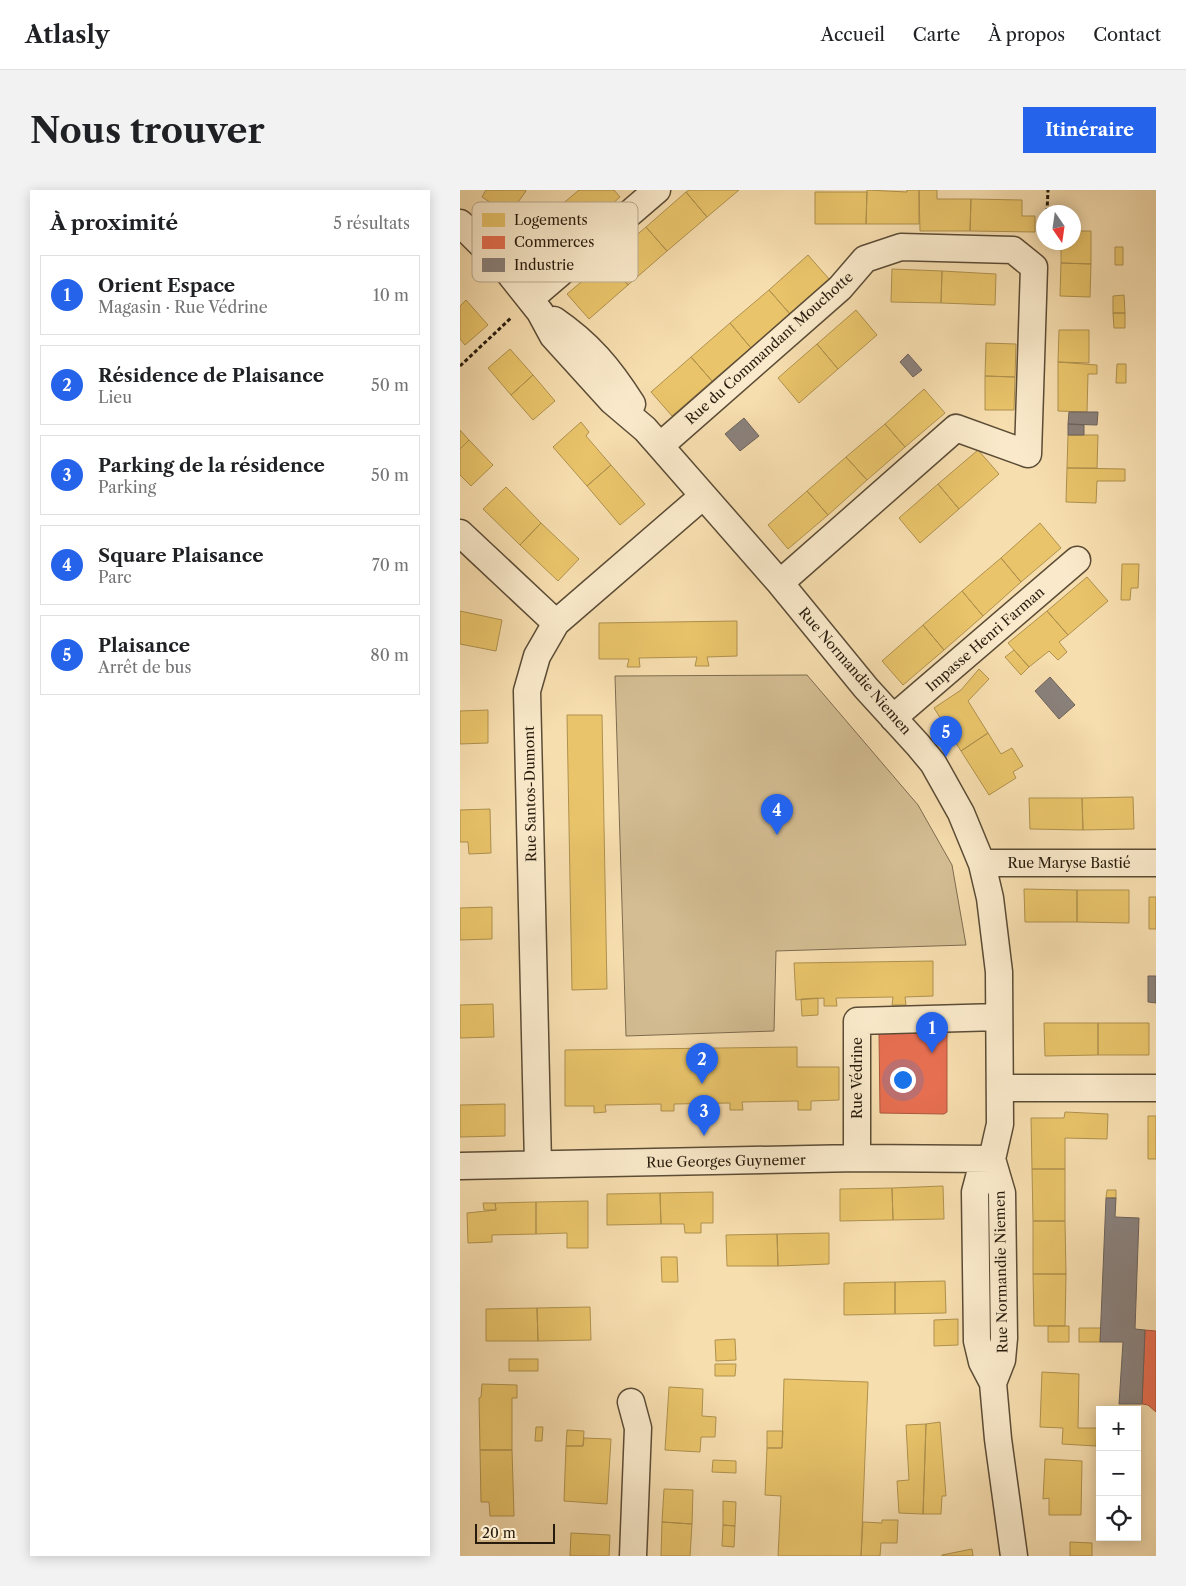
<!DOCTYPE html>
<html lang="fr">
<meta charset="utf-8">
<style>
:root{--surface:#fff;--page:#f2f2f2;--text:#202124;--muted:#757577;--line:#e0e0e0;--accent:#2563eb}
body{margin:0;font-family:"Libre Caslon Text",serif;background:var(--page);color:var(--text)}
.controls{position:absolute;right:15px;bottom:15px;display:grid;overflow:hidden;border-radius:0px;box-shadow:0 2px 12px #0003}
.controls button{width:45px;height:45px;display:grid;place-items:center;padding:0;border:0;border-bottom:1px solid var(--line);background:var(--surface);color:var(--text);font:25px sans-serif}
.compass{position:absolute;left:576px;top:15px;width:45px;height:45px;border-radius:50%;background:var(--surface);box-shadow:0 2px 12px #0003;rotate:167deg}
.scale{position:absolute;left:15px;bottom:12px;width:80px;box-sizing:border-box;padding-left:5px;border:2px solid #271b0d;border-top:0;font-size:14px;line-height:18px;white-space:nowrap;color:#271b0d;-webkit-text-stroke:4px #faeacb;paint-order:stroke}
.you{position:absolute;left:442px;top:889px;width:18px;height:18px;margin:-12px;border:4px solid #fff;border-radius:50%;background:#1a73e8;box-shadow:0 0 0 8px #1a73e833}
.badge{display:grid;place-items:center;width:32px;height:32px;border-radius:50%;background:var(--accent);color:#fff;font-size:16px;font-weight:700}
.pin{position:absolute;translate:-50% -41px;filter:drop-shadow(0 1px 2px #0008)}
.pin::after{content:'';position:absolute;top:26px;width:18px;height:15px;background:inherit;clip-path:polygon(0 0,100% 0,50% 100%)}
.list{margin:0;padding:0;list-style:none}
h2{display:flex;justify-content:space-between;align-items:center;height:65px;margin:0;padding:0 20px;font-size:21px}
h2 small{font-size:16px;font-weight:400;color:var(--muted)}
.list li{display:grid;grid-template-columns:32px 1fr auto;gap:15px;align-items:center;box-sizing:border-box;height:80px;margin:0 10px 10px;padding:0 10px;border:1px solid var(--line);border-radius:0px}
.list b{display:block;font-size:19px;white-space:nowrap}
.list p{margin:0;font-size:16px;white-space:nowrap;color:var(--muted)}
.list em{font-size:16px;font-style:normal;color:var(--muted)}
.icon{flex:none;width:28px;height:28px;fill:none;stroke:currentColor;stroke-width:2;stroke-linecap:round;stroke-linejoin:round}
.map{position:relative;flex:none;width:696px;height:1366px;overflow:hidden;border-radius:0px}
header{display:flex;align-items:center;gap:30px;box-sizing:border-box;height:70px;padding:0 25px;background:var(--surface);border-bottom:1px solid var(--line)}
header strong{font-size:24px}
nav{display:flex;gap:28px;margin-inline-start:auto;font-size:18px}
.intro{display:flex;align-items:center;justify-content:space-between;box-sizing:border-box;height:120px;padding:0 30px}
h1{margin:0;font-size:35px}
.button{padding:12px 22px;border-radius:0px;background:var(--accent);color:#fff;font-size:18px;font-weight:700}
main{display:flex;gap:30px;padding:0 30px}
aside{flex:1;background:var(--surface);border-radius:0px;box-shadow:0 2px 12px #0003}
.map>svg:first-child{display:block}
.green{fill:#d4bd93;stroke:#7e6c50}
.homes{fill:#e9c46a;stroke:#af914e}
.shops{fill:#e76f51;stroke:#ad563d}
.industry{fill:#8a817c;stroke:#6c625b}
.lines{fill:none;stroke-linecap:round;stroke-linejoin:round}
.minor-casing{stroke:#5b4c36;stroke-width:29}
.path{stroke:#271b0d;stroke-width:3;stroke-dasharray:4 2.5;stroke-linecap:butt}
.minor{stroke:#faeacb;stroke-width:26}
.labels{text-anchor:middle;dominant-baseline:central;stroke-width:5;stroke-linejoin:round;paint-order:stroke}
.street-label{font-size:14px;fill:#271b0d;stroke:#faeacb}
.key{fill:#faeacb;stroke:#bbac92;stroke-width:1}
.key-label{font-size:14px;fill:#271b0d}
</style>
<header>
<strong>Atlasly</strong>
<nav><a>Accueil</a><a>Carte</a><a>À propos</a><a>Contact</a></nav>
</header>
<div class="intro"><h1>Nous trouver</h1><a class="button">Itinéraire</a></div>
<main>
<aside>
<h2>À proximité<small>5 résultats</small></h2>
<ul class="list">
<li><span class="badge">1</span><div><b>Orient Espace</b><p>Magasin · Rue Védrine</p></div><em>10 m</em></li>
<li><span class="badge">2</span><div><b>Résidence de Plaisance</b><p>Lieu</p></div><em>50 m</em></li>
<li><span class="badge">3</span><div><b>Parking de la résidence</b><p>Parking</p></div><em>50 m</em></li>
<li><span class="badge">4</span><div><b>Square Plaisance</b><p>Parc</p></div><em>70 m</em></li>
<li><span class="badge">5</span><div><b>Plaisance</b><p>Arrêt de bus</p></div><em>80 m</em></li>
</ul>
</aside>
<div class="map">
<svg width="696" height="1366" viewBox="0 0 696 1366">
<rect width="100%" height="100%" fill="#f7deaf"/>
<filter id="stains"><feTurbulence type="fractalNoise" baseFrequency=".004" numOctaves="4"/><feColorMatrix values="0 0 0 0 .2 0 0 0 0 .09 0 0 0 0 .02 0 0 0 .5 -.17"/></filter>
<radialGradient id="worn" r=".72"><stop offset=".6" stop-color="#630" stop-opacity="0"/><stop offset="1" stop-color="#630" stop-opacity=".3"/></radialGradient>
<path class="green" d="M 347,485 L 458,615 L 492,675 L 506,755 L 316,761 L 314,841 L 166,846 L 155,486 Z"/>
<path class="homes" d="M 26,0 L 65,0 L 66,1 L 49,25 L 22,7 Z
M 119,0 L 154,0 L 160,7 L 122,41 L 100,16 Z
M 229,0 L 279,0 L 247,27 L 226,2 Z
M 407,0 L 447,2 L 447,0 L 459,0 L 459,34 L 406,34 Z
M 459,0 L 477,0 L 477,9 L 511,9 L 510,41 L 460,41 Z
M 226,2 L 247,27 L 207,61 L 186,37 Z
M 355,2 L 407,2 L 406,34 L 355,34 Z
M 511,9 L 562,10 L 562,26 L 575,26 L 575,42 L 510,41 Z
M 186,37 L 207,61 L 168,95 L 147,70 Z
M 614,41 L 631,41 L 631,74 L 601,73 L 601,52 L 614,52 Z
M 655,57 L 663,57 L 663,75 L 655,75 Z
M 348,65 L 370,90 L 330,124 L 309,100 Z
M 147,70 L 168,95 L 129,129 L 107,104 Z
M 601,73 L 631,74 L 630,107 L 600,106 Z
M 432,79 L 482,81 L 481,113 L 431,112 Z
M 482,81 L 536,84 L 535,115 L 481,113 Z
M 309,100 L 330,124 L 291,158 L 270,133 Z
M 664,105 L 665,123 L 653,123 L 653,106 Z
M 6,110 L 28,135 L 5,155 L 0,149 L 0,116 Z
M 396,120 L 417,145 L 378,179 L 357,154 Z
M 653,123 L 665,123 L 665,138 L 654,138 Z
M 270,133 L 291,158 L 252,191 L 231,167 Z
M 599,140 L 629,140 L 629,173 L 598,172 Z
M 526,153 L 556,154 L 555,187 L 525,186 Z
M 357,154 L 378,179 L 339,213 L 318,188 Z
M 50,159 L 73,185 L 51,205 L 28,178 Z
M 231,167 L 252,191 L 212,226 L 191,202 Z
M 598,172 L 637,175 L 637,184 L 628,184 L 627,222 L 598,221 Z
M 657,174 L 666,174 L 666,193 L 656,193 Z
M 73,185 L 95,211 L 73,230 L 51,205 Z
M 525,186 L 555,187 L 554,220 L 525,220 Z
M 464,199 L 485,223 L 445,257 L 425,234 Z
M 121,232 L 129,242 L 126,246 L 151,275 L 127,296 L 93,257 Z
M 425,234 L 445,257 L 407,290 L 386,267 Z
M 0,240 L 9,250 L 0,259 Z
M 608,245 L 638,245 L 637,278 L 607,278 Z
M 9,250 L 33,275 L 11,296 L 0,285 L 0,259 Z
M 518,260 L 539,284 L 499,319 L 478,294 Z
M 386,267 L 407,290 L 368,325 L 347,301 Z
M 151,275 L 185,314 L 160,335 L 127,296 Z
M 607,278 L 665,279 L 665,291 L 637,291 L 636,313 L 606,312 Z
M 478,294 L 499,319 L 460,353 L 439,328 Z
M 46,297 L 81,333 L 60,355 L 23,319 Z
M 347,301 L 368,325 L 328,359 L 308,335 Z
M 81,333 L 119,369 L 98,391 L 60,355 Z
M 580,333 L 601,358 L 561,392 L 541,368 Z
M 541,368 L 561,392 L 523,426 L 502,401 Z
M 662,374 L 679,374 L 678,398 L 671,398 L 670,410 L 661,410 Z
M 627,387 L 648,411 L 608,445 L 587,421 Z
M 502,401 L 523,426 L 484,460 L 463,435 Z
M 0,421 L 42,430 L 36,461 L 0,454 Z
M 587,421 L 608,445 L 599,452 L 607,462 L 598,470 L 589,461 L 569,477 L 548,453 Z
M 277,431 L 277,466 L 247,467 L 249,476 L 235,476 L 237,467 L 179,468 L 180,477 L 167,477 L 169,469 L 139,469 L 139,433 Z
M 463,435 L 484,460 L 443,495 L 422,471 Z
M 554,460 L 569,477 L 561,485 L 545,467 Z
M 519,479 L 529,489 L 508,511 L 528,543 L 501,561 L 474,518 L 501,500 Z
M 28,520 L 28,553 L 0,554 L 0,521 Z
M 107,525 L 142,525 L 147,799 L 112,800 Z
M 528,543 L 541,564 L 552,558 L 563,576 L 553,582 L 556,588 L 529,605 L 501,561 Z
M 673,607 L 674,639 L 623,640 L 622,608 Z
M 569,608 L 622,608 L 623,640 L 570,639 Z
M 30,619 L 31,663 L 9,664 L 8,652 L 0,652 L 0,620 Z
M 564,699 L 617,700 L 617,732 L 565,732 Z
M 617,700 L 669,700 L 669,733 L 617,732 Z
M 689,707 L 696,707 L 696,739 L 689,739 Z
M 32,717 L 32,749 L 0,750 L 0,718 Z
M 473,771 L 473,806 L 445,807 L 446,815 L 432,815 L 433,807 L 376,808 L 377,816 L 364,816 L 364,808 L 336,810 L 334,773 Z
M 358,808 L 358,825 L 342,826 L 341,809 Z
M 33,814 L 34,847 L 0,848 L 0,815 Z
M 584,833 L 638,833 L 638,865 L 585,866 Z
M 638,833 L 689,833 L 689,865 L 638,865 Z
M 337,857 L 337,877 L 379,877 L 379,910 L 351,911 L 351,920 L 338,920 L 338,911 L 282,912 L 283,920 L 270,920 L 270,913 L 214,914 L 214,921 L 201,921 L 201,914 L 145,915 L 146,922 L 134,923 L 134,916 L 105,916 L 105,860 Z
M 45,914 L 45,946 L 0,947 L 0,915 Z
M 605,922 L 648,924 L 647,949 L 605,948 L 605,979 L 572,979 L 571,928 L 604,928 Z
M 688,926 L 696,926 L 696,969 L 688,969 Z
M 572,979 L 605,979 L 605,1031 L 573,1031 Z
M 483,996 L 484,1029 L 433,1030 L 432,998 Z
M 432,998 L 433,1030 L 380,1031 L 380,999 Z
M 647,1000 L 656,1000 L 656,1008 L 646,1008 Z
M 253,1002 L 253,1033 L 241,1033 L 241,1043 L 225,1043 L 224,1034 L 201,1034 L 200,1003 Z
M 200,1003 L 201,1034 L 147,1035 L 147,1004 Z
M 128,1011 L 128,1058 L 107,1058 L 107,1043 L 76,1044 L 76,1012 Z
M 76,1012 L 76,1044 L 32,1045 L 32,1052 L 8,1053 L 7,1023 L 36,1020 L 35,1013 Z
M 23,1013 L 35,1013 L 36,1020 L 24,1020 Z
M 573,1031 L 605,1031 L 606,1084 L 573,1084 Z
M 369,1043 L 369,1074 L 318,1076 L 317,1044 Z
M 317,1044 L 318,1076 L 267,1076 L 266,1045 Z
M 201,1067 L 217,1067 L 218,1092 L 202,1092 Z
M 573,1084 L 606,1084 L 605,1136 L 574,1136 Z
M 485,1091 L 486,1123 L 435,1124 L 435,1092 Z
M 435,1092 L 435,1124 L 384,1125 L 384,1093 Z
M 130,1117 L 131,1150 L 78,1151 L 77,1118 Z
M 77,1118 L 78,1151 L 26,1151 L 26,1119 Z
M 498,1129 L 498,1155 L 474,1156 L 474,1130 Z
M 588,1136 L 609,1136 L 609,1152 L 588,1152 Z
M 619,1138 L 641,1138 L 640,1152 L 619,1152 Z
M 275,1149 L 276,1170 L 256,1171 L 255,1150 Z
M 49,1169 L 78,1169 L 78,1181 L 49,1181 Z
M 255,1174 L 276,1174 L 275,1186 L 255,1186 Z
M 582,1182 L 619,1184 L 618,1238 L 637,1238 L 636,1256 L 602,1254 L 603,1238 L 580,1237 Z
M 324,1189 L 408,1192 L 401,1366 L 318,1366 L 321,1306 L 305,1305 L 307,1258 L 322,1258 Z
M 22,1194 L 57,1195 L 57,1208 L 52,1208 L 52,1260 L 20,1260 L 19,1208 L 21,1207 Z
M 209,1197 L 243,1199 L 242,1226 L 256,1227 L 255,1247 L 241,1247 L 240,1262 L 205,1260 Z
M 480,1232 L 486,1306 L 482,1306 L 481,1324 L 463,1324 L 466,1234 Z
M 466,1234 L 463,1324 L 439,1323 L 437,1291 L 449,1290 L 446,1235 Z
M 76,1237 L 83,1237 L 82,1251 L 75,1251 Z
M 107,1240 L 124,1241 L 123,1256 L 106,1256 Z
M 307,1241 L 323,1241 L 322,1258 L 307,1258 Z
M 124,1248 L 151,1249 L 147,1314 L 104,1311 L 106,1256 L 123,1256 Z
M 20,1260 L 52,1260 L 54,1326 L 30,1326 L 29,1312 L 21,1312 Z
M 585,1269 L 622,1271 L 621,1325 L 589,1325 L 589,1308 L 583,1309 Z
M 253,1270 L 276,1271 L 276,1283 L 252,1282 Z
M 204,1299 L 233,1300 L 232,1334 L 202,1332 Z
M 263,1311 L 276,1312 L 275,1336 L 263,1335 Z
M 422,1330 L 438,1330 L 437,1353 L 421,1353 L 420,1366 L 401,1366 L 403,1332 L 422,1333 Z
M 202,1332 L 232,1334 L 230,1366 L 201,1366 Z
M 263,1335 L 275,1336 L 274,1357 L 262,1356 Z
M 111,1343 L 150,1345 L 149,1366 L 110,1366 Z
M 610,1352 L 632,1353 L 632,1366 L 610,1366 Z
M 512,1359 L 513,1366 L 482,1366 L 482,1365 Z"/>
<path class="shops" d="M 440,840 L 443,843 L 453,843 L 454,840 L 456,843 L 467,843 L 467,840 L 470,843 L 481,842 L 481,840 L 487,843 L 487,922 L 484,924 L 420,923 L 419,843 L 440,843 Z
M 685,1140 L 696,1141 L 696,1222 L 688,1215 L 682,1214 Z"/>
<path class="industry" d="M 448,164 L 462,180 L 453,187 L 440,172 Z
M 609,222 L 638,222 L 637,235 L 608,234 Z
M 284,228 L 299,246 L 280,261 L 265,244 Z
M 608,234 L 624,235 L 624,245 L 608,245 Z
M 590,487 L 615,515 L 599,529 L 575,501 Z
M 688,786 L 696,786 L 696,813 L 688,812 Z
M 646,1008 L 656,1008 L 655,1027 L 679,1028 L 675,1139 L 685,1140 L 682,1214 L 659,1214 L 663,1152 L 640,1152 Z"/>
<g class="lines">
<defs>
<path id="minor" d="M 0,33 L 45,78 L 80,122 L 93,146 L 152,211 L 185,239 L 200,256 L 320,393 L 406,498 L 458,555 L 473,573 L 501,623 L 522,674 L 530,708 L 539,782 L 540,934 L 532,969 L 519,987 L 515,1002 L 517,1151 L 522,1172 L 533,1193 L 538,1249 L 554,1366
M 70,109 L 197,0
M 94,130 C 129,154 149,178 172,214
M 200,256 L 380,98 L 405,69 L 441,57 L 553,60 L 574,77 L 568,264 L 496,238 L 320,393
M 0,343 L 96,433
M 433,528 L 617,370
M 522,674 L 532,673 L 696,673
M 541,898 L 696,898
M 397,968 L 397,831 L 539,827
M 532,969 L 542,1003 L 544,1148 L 542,1170 L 533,1193
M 78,974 L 67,501 L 77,466 L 96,433 L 243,306
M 0,976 L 397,968 L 532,969
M 171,1212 L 178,1238 L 173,1366"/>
</defs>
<use href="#minor" class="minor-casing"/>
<path class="path" d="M 587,22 L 588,0
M 0,176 L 52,127"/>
<use href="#minor" class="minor"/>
</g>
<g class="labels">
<g class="street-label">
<text transform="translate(309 158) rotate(-42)">Rue du Commandant Mouchotte</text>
<text transform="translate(525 449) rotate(-41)">Impasse Henri Farman</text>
<text transform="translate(395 481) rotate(49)">Rue Normandie Niemen</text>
<text transform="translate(70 604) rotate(-91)">Rue Santos-Dumont</text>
<text x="609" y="673">Rue Maryse Bastié</text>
<text transform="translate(397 888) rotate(-90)">Rue Védrine</text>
<text transform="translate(266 971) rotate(-1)">Rue Georges Guynemer</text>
<text transform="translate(541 1082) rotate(-91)">Rue Normandie Niemen</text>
</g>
</g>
<rect x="12" y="12" width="166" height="80" rx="8" class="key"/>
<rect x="22" y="23" width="23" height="14" fill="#e9c46a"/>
<rect x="22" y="46" width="23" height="13" fill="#e76f51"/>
<rect x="22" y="68" width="23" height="14" fill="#8a817c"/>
<g class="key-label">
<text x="54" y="35">Logements</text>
<text x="54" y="57">Commerces</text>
<text x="54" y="80">Industrie</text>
</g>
<rect width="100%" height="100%" filter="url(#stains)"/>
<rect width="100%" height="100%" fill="url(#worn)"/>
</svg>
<div class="controls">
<button>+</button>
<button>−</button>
<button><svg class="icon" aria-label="locate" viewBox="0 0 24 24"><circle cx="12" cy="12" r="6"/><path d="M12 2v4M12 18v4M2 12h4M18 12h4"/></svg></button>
</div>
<svg class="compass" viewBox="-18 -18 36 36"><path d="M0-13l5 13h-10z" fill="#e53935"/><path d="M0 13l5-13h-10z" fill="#757577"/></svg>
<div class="scale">20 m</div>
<div class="you"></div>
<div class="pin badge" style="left:472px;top:863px">1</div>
<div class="pin badge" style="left:242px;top:894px">2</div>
<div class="pin badge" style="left:244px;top:946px">3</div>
<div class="pin badge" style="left:317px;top:645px">4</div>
<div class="pin badge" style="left:486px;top:567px">5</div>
</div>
</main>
